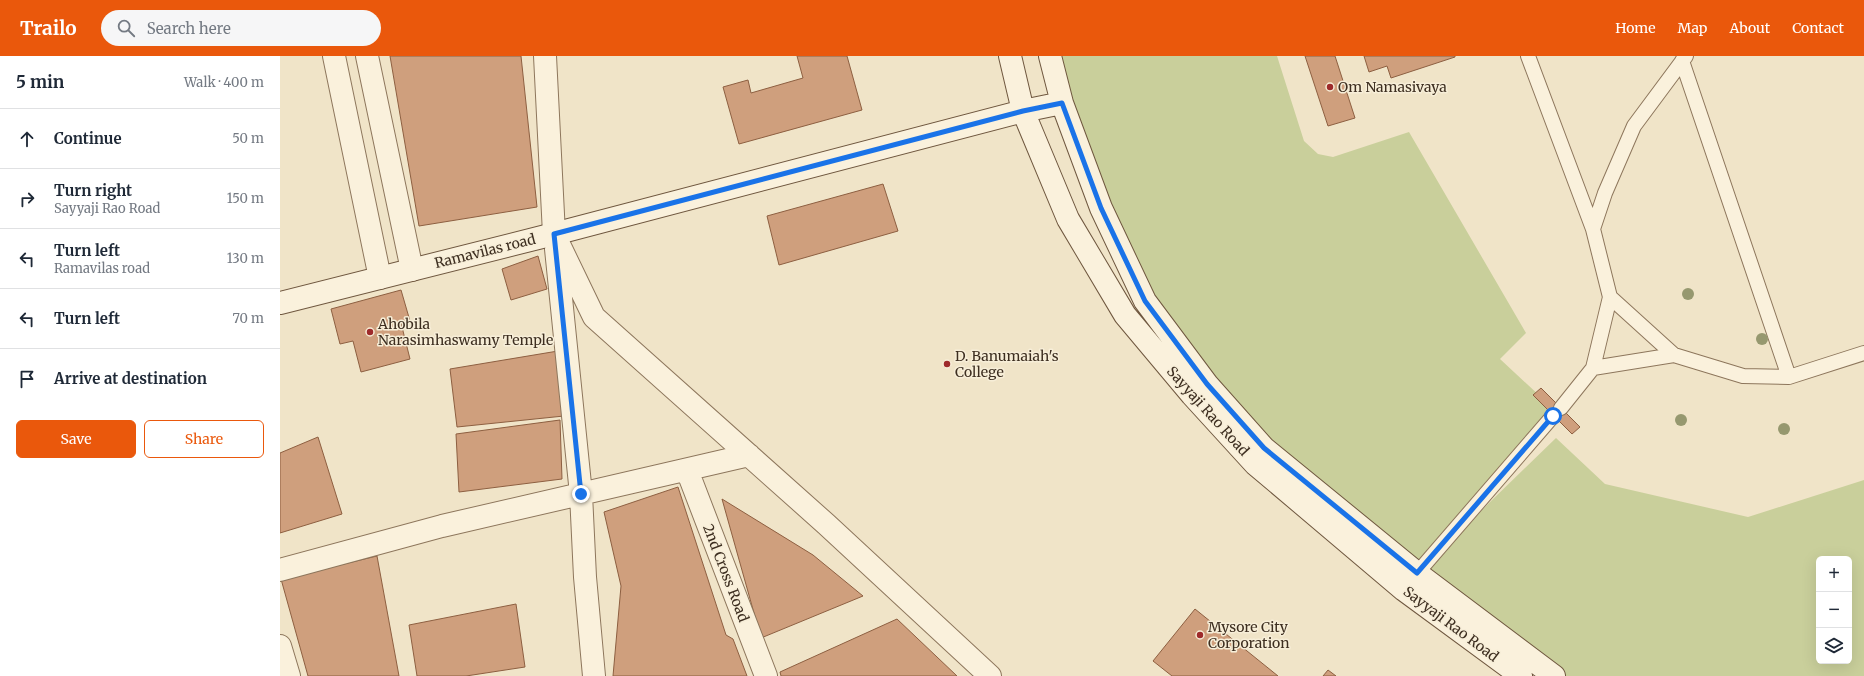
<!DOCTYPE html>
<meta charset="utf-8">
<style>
:root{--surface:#fff;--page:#f6f6f7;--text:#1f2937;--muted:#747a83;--line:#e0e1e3;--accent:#ea580c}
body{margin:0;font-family:Merriweather,serif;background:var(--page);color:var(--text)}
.controls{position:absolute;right:12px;bottom:12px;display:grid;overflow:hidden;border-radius:6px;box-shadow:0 4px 16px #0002}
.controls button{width:36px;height:36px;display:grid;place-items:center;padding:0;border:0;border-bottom:1px solid var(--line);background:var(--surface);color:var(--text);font:20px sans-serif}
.stop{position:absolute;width:12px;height:12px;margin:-9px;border:3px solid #1a73e8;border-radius:50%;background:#fff}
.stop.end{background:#1a73e8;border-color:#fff;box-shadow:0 1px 4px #0008}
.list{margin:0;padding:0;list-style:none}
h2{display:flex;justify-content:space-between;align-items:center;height:52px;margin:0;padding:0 16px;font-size:17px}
h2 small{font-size:13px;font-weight:400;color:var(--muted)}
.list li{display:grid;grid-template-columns:26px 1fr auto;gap:12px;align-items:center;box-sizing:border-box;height:60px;padding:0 16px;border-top:1px solid var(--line)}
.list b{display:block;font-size:15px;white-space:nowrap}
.list p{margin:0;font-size:13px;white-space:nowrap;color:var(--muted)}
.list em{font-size:13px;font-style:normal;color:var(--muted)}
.actions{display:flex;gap:8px;padding:12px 16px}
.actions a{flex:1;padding:9px 0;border:1px solid var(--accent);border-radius:6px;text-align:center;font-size:14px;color:var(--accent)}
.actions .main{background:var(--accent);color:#fff}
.icon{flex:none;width:22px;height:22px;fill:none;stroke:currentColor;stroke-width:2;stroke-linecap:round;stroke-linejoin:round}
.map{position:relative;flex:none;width:1584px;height:620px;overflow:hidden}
header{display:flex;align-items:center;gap:24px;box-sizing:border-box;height:56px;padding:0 20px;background:var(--accent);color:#fff}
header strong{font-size:19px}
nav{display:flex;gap:22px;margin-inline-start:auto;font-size:14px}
.search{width:280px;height:36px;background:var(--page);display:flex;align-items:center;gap:10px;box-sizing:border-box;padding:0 14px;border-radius:22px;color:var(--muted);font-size:15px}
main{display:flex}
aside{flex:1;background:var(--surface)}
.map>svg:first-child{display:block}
.green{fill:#c9cf9b;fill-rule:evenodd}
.building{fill:#cf9f7d;stroke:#8d5f41}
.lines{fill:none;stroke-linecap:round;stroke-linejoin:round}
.service-casing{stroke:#8d765c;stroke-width:16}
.minor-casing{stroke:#8d765c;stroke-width:24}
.tertiary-casing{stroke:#8d765c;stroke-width:24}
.secondary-casing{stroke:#6f573f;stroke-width:24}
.service{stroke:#faf1dc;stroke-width:14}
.minor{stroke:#faf1dc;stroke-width:22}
.tertiary{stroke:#faf1dc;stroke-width:22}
.secondary{stroke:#faf1dc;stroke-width:22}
.tree{fill:#96986f}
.route{stroke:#1a73e8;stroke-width:5}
.poi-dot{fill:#9e2a2b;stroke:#f7eed8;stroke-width:1.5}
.labels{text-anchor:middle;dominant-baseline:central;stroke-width:3;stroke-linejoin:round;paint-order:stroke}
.poi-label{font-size:14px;fill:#3d2e20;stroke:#f7eed8;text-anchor:start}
.street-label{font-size:14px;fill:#3d2e20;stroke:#f7eed8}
</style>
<header>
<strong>Trailo</strong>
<div class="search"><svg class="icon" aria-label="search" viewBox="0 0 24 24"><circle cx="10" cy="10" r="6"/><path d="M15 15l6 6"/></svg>Search here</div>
<nav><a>Home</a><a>Map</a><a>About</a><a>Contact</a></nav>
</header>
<main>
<aside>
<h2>5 min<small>Walk · 400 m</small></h2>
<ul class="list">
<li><svg class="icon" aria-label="ahead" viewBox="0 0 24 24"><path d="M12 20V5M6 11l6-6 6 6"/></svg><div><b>Continue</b></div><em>50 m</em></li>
<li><svg class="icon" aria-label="right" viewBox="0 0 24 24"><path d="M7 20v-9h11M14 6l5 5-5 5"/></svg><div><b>Turn right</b><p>Sayyaji Rao Road</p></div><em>150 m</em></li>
<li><svg class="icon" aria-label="left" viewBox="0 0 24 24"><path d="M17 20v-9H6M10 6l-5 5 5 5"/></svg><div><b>Turn left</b><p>Ramavilas road</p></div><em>130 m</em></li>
<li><svg class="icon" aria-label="left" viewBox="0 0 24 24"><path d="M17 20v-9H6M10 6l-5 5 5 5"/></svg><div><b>Turn left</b></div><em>70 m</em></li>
<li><svg class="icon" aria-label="arrive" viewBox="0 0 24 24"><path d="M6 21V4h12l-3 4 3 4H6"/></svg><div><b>Arrive at destination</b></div></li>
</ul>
<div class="actions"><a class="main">Save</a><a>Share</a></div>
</aside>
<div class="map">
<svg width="1584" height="620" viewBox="0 0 1584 620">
<rect width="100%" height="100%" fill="#f0e4c8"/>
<path class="green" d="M 771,0 L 997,0 L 1024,85 L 1038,98 L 1053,101 L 1129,76 L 1246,277 L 1220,303 L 1277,356 L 1142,512 L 1276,382 L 1325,428 L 1468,461 L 1584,424 L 1584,620 L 1267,620 L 984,392 L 865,245 ZM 1539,503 L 1569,503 L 1569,605 L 1539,605 Z"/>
<path class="building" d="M 110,0 L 241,0 L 257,151 L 139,170 Z
M 517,0 L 567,0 L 582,54 L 459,88 L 443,31 L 468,24 L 471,37 L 523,22 Z
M 1025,0 L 1055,0 L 1075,62 L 1048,70 Z
M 1084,0 L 1175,0 L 1175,1 L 1111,22 L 1107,10 L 1089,16 Z
M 603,128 L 618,175 L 499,209 L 487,160 Z
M 258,200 L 267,233 L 231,244 L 222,213 Z
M 121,234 L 130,265 L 121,267 L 130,303 L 81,316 L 73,285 L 60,288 L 51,253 Z
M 278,295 L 284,360 L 177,371 L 170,313 Z
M 1261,332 L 1300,371 L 1292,378 L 1253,339 Z
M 280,364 L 282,423 L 179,436 L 176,378 Z
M 38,381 L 62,458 L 0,477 L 0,397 Z
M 398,431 L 446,579 L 453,583 L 467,620 L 333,620 L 341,530 L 324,456 Z
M 442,443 L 533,499 L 583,540 L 481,582 Z
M 97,500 L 119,620 L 28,620 L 1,523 Z
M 236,548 L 245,611 L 186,620 L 137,620 L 129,569 Z
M 915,553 L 998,620 L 892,620 L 873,605 Z
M 617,563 L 677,620 L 501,620 L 500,616 Z
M 1048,614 L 1056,620 L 1043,620 Z"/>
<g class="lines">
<defs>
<path id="service" d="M 1248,0 L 1313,173
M 1402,5 L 1509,321
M 1330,241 L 1394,299
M 1313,312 L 1394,299 L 1463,320 L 1509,321 L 1584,297
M 1281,352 L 1313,312 L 1330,241 L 1313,173 L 1325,137 L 1354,70 L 1406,0
M 1132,523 L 1273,360"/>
<path id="minor" d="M 54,0 L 100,222
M 87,0 L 132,214
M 274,178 L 314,261 L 546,468 L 710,620
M 276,193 L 301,438 L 305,521 L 314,620
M 407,414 L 486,620
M 0,514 L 162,470 L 469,399
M 0,590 L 9,620"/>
<path id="tertiary" d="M 265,0 L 274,178"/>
<path id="secondary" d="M 730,0 L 743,55 L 788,163 L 845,259 L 912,339 L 975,408 L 1124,534 L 1241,620
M 770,0 L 782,47 L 821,152 L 865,245 L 927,328 L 984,392 L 1137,517 L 1274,620
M 0,247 L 274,178 L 743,55 L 782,47"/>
</defs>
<use href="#service" class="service-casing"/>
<use href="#minor" class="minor-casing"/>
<use href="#tertiary" class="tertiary-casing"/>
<use href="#secondary" class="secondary-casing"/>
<use href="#service" class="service"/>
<use href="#minor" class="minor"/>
<use href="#tertiary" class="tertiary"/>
<use href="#secondary" class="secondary"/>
</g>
<g class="tree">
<circle cx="1408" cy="238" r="6"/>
<circle cx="1482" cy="283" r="6"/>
<circle cx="1401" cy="364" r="6"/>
<circle cx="1504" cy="373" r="6"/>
</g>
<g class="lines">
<path class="route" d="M 301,438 L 274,178 L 743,55 L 782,47 L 821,152 L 865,245 L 927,328 L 984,392 L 1137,517 L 1273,360"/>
</g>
<g class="poi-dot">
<circle cx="1050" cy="31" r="4"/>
<circle cx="90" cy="276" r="4"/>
<circle cx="667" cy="308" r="4"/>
<circle cx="920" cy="579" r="4"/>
</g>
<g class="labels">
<g class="poi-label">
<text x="1058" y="31">Om Namasivaya</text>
<text x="98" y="268">Ahobila<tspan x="98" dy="16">Narasimhaswamy Temple</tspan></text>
<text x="675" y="300">D. Banumaiah's<tspan x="675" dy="16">College</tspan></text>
<text x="928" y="571">Mysore City<tspan x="928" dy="16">Corporation</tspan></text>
</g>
<g class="street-label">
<text transform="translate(205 195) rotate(-14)">Ramavilas road</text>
<text transform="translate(928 355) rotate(48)">Sayyaji Rao Road</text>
<text transform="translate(446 517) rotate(69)">2nd Cross Road</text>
<text transform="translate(1171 568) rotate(37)">Sayyaji Rao Road</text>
</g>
</g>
</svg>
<div class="controls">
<button>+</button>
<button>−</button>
<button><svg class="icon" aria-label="layers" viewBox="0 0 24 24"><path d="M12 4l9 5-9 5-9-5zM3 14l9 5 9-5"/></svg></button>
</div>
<div class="stop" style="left:1273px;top:360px"></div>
<div class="stop end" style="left:301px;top:438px"></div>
</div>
</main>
